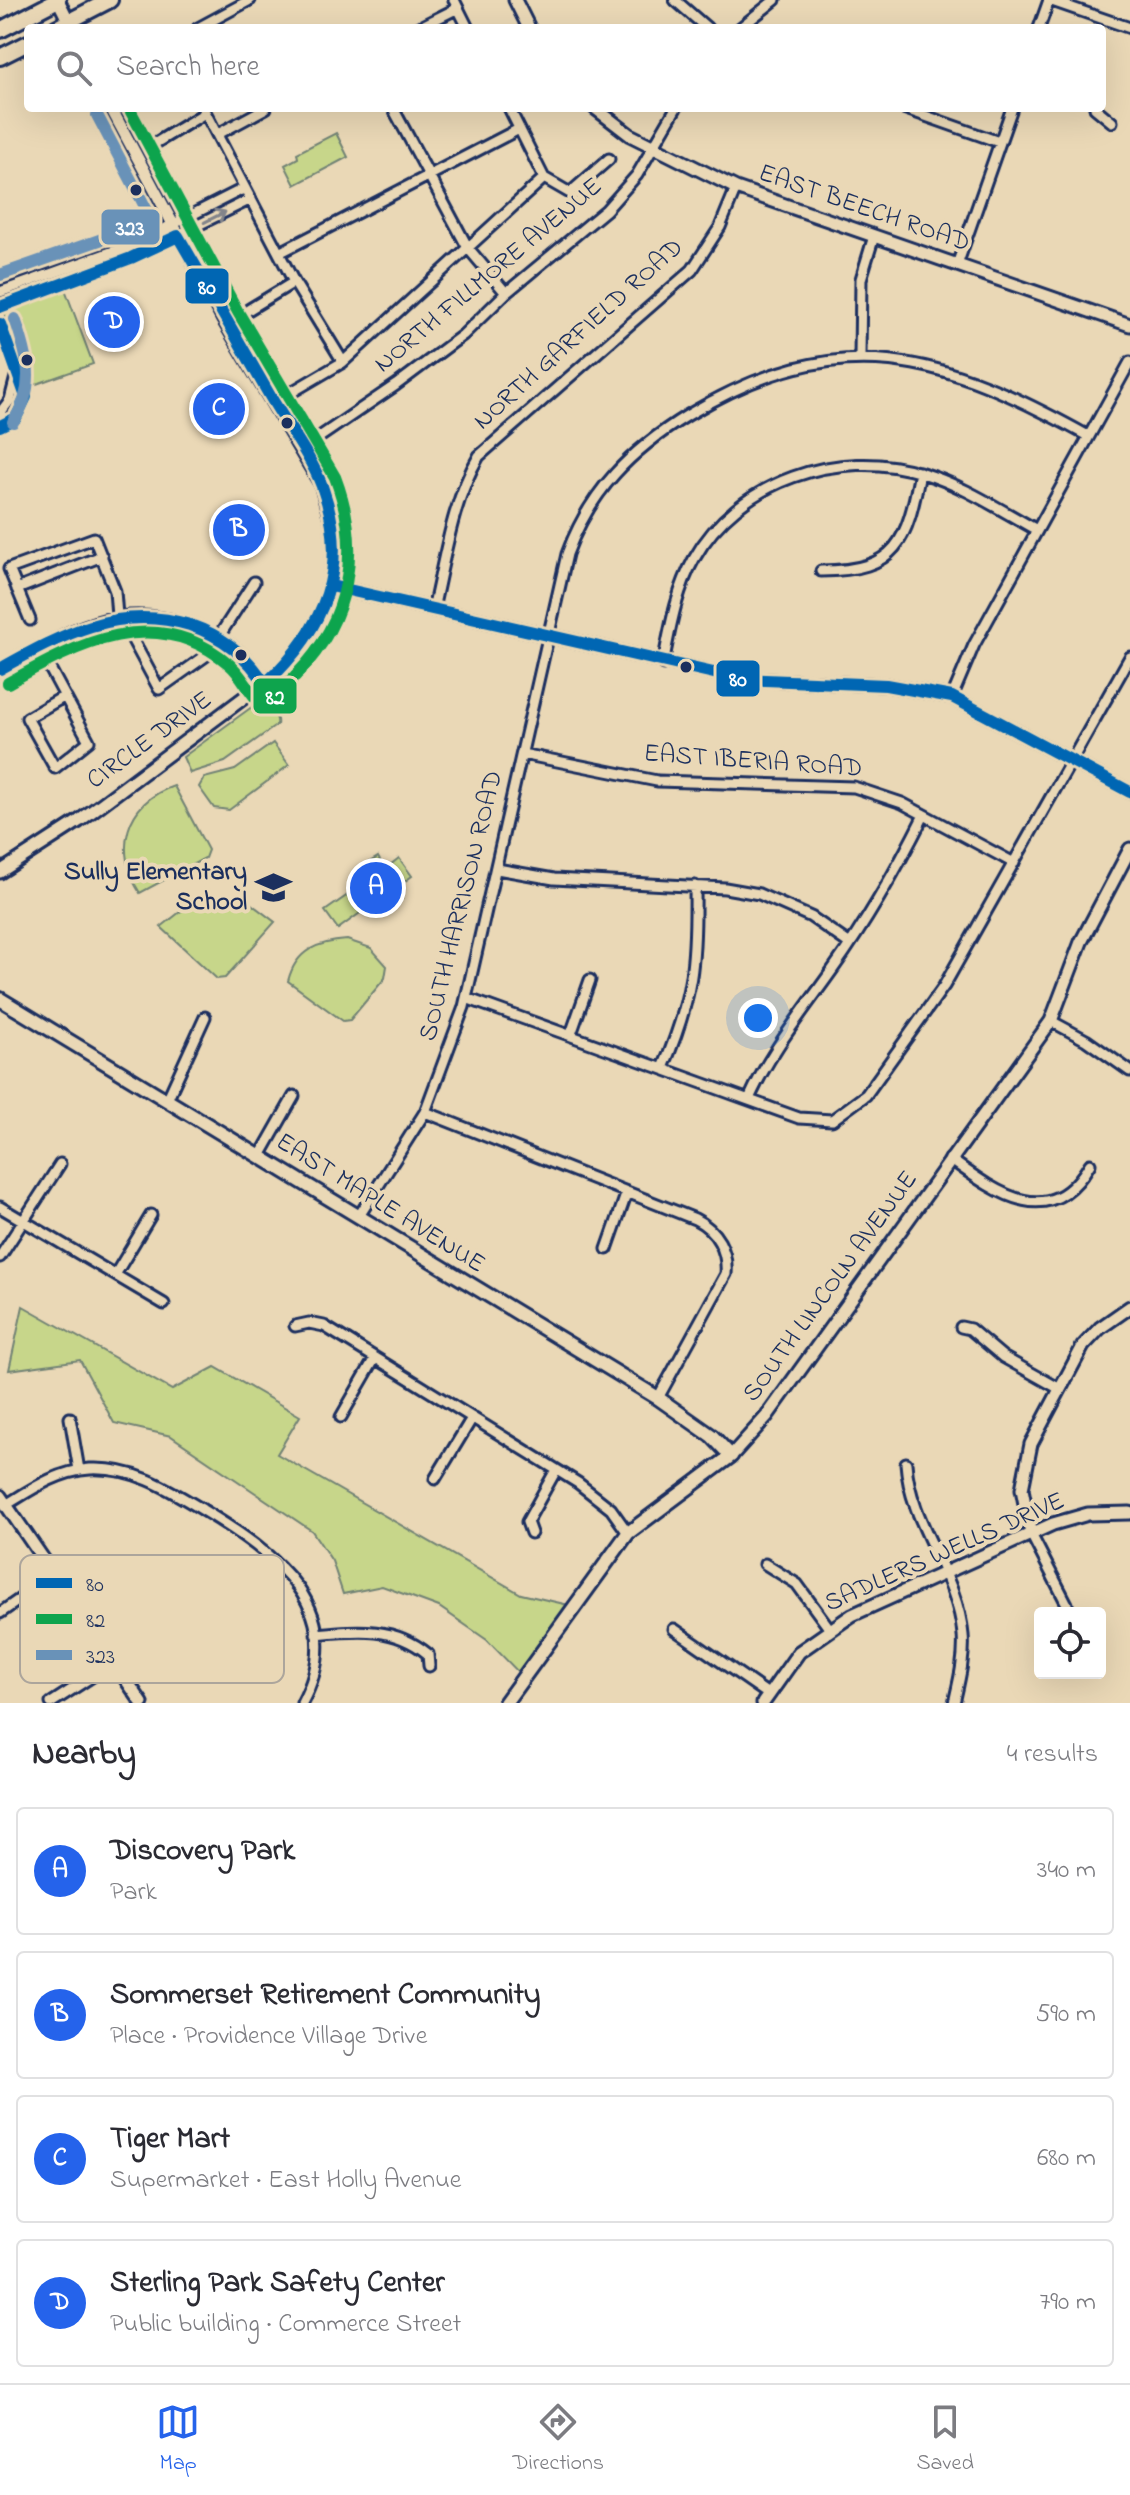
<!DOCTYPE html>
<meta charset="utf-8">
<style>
:root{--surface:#fff;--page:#f2f2f3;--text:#2b2b33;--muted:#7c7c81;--line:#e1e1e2;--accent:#2563eb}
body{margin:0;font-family:"Indie Flower",sans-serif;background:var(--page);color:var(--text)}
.controls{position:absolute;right:24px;bottom:24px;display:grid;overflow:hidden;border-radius:8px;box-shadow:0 8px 32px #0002}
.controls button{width:72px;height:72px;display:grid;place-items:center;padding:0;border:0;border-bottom:2px solid var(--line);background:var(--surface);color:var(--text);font:40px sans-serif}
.you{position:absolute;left:758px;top:1018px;width:28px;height:28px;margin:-20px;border:6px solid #fff;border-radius:50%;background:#1a73e8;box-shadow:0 0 0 12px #1a73e833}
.badge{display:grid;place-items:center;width:52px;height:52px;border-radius:50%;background:var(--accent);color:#fff;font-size:26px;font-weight:700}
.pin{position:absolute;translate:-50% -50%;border:4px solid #fff;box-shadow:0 2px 8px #0006}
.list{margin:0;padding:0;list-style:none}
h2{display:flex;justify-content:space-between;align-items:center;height:104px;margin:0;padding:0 32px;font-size:34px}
h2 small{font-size:26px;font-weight:400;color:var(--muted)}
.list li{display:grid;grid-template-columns:52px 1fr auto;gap:24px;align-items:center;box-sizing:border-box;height:128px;margin:0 16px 16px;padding:0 16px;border:2px solid var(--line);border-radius:8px}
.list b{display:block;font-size:30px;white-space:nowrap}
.list p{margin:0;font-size:26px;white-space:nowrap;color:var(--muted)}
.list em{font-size:26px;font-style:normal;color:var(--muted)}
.icon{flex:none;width:44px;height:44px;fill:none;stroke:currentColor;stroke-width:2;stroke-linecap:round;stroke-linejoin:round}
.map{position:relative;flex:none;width:1130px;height:1703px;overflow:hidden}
.search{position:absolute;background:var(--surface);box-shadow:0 8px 32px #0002;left:24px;right:24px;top:24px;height:88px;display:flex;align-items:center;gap:20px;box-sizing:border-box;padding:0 28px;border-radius:8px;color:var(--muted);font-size:30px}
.sheet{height:680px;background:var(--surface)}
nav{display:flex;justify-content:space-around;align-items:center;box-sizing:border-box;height:112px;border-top:2px solid var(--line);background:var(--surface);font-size:22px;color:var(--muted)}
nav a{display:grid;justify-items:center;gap:4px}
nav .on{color:var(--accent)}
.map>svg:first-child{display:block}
.green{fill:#c7d68a;stroke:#718274;stroke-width:2}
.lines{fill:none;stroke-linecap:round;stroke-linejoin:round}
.minor-casing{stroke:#1b2f5e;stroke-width:15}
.tertiary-casing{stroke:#1b2f5e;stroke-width:17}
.secondary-casing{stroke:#1b2f5e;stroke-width:18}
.primary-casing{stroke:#1b2f5e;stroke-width:20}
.minor{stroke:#ead8b6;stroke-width:9}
.tertiary{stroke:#ead8b6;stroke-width:11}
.secondary{stroke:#ead8b6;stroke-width:12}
.primary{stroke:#ead8b6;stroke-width:14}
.bus-1-casing{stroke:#ead8b6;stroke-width:18}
.bus-2-casing{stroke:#ead8b6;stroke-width:18}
.bus-3-casing{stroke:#ead8b6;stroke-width:18}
.bus-1{stroke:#0066b3;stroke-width:12}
.bus-2{stroke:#0ea44d;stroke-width:12}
.bus-3{stroke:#6992b8;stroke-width:12}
.oneway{stroke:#82848a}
.bus-dot{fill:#1b2f5e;stroke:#ead8b6;stroke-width:3}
.labels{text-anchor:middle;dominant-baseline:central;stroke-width:8;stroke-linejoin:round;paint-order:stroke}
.street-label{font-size:26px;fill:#1b2f5e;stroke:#ead8b6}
.poi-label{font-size:26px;font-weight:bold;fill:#1b2f5e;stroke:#ead8b6;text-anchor:end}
.key{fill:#ead8b6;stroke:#aca59c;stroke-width:2}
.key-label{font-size:22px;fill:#1b2f5e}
.line-badge{stroke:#ead8b6;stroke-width:3}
.badge-label{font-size:22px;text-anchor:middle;font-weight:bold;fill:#fff}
</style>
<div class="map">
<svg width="1130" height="1703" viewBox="0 0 1130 1703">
<rect width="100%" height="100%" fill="#ead8b6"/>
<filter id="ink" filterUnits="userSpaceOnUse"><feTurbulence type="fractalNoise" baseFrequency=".0125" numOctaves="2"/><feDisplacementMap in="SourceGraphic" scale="16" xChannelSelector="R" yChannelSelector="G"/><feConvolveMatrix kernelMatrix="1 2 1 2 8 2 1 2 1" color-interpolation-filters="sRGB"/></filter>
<g filter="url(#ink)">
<path class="green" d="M 336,133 L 348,157 L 295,185 L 285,165 L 298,158 L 297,153 Z
M 65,289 L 93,364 L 31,386 L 3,310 Z
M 260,701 C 268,703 279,716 277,725 L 225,762 L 190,773 L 183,757 Z
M 273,743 L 289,765 L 229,810 L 214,808 L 199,787 L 204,778 L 235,770 Z
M 174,786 L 208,850 L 205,858 L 140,893 C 113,851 125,802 174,786 Z
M 378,857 L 391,880 L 385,869 L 399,858 L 412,876 L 397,887 L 402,899 L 369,908 L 350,882 L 360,868 Z
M 355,890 L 367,908 L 338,929 L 325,911 Z
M 219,897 L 250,903 L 275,922 L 225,978 L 217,979 L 161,927 L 190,904 Z
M 347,940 L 371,948 L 387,966 L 385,978 L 350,1020 L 343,1021 L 288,981 C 296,950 317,942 347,940 Z
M 23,1306 L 172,1390 L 215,1367 L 300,1416 L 277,1454 L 521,1594 L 573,1606 L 524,1678 L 487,1640 L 439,1607 L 382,1586 L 343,1594 L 332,1561 L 312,1531 L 171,1436 L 114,1423 L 80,1360 L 9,1370 Z"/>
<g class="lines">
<defs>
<path id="minor" d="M 454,0 L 468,28
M 675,0 L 707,28
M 1049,0 L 1130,28
M 198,28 L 250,0
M 418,28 L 458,8
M 740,28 L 775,0
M 1039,28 L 1049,0
M 203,108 L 294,282 L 343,362
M 393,108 L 468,248 L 506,293
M 509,108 L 544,178
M 903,108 L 999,142
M 1095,108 L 1112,122
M 218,134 L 266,108
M 154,144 L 205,113
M 544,178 L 570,193 L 609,159
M 279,253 L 519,129
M 957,265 L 1012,108
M 0,292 L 136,243 L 245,188
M 0,307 L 131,258 L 251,199
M 248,310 L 294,282
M 0,324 L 26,397 L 16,418 L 0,426
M 860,357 L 861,279 L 874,236
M 273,403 L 343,362 L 544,178
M 0,413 L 10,400 L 17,373
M 302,449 L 396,385 L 463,335 L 506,293 L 606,210 L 637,175 L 676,108
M 821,571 C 898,571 907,541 920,472
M 17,589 L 102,556
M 433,609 C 445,558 452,502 479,456 L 692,270 L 720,227 L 736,188
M 30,620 L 9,569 L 94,538 L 115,591 L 117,616
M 130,635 L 159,689 L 207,655 L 254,582
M 39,648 L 89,741 L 55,768 L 27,718 L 65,696
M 663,664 C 670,629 676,591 694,559 C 737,481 839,447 922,473 C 963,485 1000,510 1037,530
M 0,669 C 71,630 119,596 201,629 C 230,641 250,657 265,684
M 952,697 L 974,645 L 1130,362
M 522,754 L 657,781 L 854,787 L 902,803 L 1014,863
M 497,869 L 554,879 L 725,888 L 759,894 L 811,917 L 850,944
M 466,998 L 799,1118 L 832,1120 L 866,1095 L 944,986 L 1130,657
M 1051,1021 L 1086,1040 L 1130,1071
M 571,1034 L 590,980
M 663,1068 C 693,998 696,961 695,886
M 749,1099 C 771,1050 802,1013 833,969 C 868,920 897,869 924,815
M 167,1100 L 205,1017
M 425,1112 L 695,1219 C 717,1230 728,1251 726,1274 L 658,1398
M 260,1156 L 294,1096
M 950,1159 C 997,1193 1050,1233 1090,1164
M 0,1207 L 164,1304
M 359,1216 L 425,1112 L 464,1007 L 567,554 C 590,491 631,450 688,415 C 841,323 942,355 1088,436
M 607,1249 L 627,1192
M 0,1257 L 60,1164
M 115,1275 L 151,1215
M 295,1326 L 309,1323 L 324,1326 L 578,1483 L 611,1509 L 628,1533
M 961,1327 L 970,1329 L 1003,1357 L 1060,1389
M 341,1417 L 375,1358
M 70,1418 L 79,1470
M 906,1463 C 910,1525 958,1574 963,1635 C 965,1658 959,1681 954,1703
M 435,1479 L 472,1418
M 6,1505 C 32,1489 58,1471 90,1469 C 134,1467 167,1488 203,1510 C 274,1553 352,1609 302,1703
M 531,1533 L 527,1522 L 556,1470
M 1031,1534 L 1067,1604
M 765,1564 L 797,1584 L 829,1628
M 0,1613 L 56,1574
M 674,1629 L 768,1694
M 316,1634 C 358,1630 394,1626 428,1654 L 429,1666
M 51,1703 L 113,1663"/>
<path id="tertiary" d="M 58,0 L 72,28
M 515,0 L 529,28
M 595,108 L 630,135 L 736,188 L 1130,325
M 331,586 L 740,679 L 886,685 L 952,697 L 1130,792
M 0,872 L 79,821 L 285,667 L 319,619 L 331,586 L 335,563 L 334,530 L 321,484 L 224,320 L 111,108
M 731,1456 L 767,1416 L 1051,1021 L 1081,942 L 1130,849
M 0,1496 L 142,1703
M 1031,1534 L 1022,1489 L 1031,1444 L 1083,1346 L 1100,1328 L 1130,1307
M 763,1703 L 799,1652 L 852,1615 L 1053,1524 L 1088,1514 L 1130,1513"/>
<path id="secondary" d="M 0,999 L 658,1398 L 712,1436 L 731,1456 L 628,1533 L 505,1703"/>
<path id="primary" d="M 56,28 L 110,0
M 0,30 L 58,0
M 0,57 L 28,43"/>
</defs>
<use href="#minor" class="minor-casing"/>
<use href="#tertiary" class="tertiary-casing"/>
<use href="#secondary" class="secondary-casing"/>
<use href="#primary" class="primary-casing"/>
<use href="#minor" class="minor"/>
<use href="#tertiary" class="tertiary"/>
<use href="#secondary" class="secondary"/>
<use href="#primary" class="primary"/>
<defs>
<path id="bus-1" d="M 0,307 L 131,258 L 178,236 C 209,289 239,342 270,396 C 287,425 310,455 322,486 C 351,567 325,628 265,684 C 247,655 222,636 190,625 C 118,603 61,635 0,669
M 0,324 L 26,397 L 16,418 L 0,426
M 331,586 L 740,679 L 886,685 L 952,697 L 1130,792"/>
<path id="bus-2" d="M 8,683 C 77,644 156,602 229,664 C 240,673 246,686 255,697 L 270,699 C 281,693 289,682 297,674 C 351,619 362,548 335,477 L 238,312 L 129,108"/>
<path id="bus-3" d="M 0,275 L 108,237 L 151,218 L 97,115
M 13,422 C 37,387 28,356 15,319"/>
</defs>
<use href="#bus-1" class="bus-1-casing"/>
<use href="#bus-2" class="bus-2-casing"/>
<use href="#bus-3" class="bus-3-casing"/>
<use href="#bus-1" class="bus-1"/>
<use href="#bus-2" class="bus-2"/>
<use href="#bus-3" class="bus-3"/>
</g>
<defs><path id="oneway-shaft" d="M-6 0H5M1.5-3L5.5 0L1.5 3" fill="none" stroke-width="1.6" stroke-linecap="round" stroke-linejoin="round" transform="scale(2)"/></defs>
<use class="oneway" href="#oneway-shaft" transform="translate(215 217) rotate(-27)"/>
</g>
<defs>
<symbol id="school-bare" viewBox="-9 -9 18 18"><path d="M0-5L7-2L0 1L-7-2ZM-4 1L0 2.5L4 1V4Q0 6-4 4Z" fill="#1b2f5e" stroke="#ead8b6" stroke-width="2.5" paint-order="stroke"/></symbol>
</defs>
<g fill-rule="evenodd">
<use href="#school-bare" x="248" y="862" width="51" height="51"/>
</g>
<g class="bus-dot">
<circle cx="136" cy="190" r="7"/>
<circle cx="27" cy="360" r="7"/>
<circle cx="287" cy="423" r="7"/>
<circle cx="241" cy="655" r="7"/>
<circle cx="686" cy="667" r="7"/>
</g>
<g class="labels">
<g class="street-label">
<text transform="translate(864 209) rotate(19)">EAST BEECH ROAD</text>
<text transform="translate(489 276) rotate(-40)">NORTH FILLMORE AVENUE</text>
<text transform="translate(579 335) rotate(-42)">NORTH GARFIELD ROAD</text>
<text transform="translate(150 741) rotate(-36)">CIRCLE DRIVE</text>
<text transform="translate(753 762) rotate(4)">EAST IBERIA ROAD</text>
<text transform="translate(462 906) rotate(-76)">SOUTH HARRISON ROAD</text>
<text transform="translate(380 1204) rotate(32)">EAST MAPLE AVENUE</text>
<text transform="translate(831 1287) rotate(-54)">SOUTH LINCOLN AVENUE</text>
<text transform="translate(945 1553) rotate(-24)">SADLERS WELLS DRIVE</text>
</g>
<g class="poi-label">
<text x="247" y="873">Sully Elementary<tspan x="247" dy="30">School</tspan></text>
</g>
</g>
<rect x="20" y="1555" width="264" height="128" rx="12" class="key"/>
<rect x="36" y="1578" width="36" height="10" fill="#0066b3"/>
<rect x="36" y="1614" width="36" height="10" fill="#0ea44d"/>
<rect x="36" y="1650" width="36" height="10" fill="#6992b8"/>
<g class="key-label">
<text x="86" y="1591">80</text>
<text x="86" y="1627">82</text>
<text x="86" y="1663">323</text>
</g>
<g class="line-badge">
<rect x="100" y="208" width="61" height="38" rx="8" fill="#6992b8"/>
<rect x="184" y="267" width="46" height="38" rx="8" fill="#0066b3"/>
<rect x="715" y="659" width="46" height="39" rx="8" fill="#0066b3"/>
<rect x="252" y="677" width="46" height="38" rx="8" fill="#0ea44d"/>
</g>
<g class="badge-label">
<text x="130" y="235">323</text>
<text x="207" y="294">80</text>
<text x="738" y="686">80</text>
<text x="275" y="704">82</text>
</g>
</svg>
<div class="controls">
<button><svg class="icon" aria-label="locate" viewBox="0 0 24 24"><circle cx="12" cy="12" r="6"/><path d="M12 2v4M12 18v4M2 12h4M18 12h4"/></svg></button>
</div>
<div class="you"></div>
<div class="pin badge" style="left:376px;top:888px">A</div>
<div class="pin badge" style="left:239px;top:530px">B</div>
<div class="pin badge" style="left:219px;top:409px">C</div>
<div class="pin badge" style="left:114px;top:322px">D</div>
<div class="search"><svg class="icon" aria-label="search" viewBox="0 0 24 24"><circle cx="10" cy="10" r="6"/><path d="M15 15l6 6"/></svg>Search here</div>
</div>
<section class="sheet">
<h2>Nearby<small>4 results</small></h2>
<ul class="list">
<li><span class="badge">A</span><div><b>Discovery Park</b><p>Park</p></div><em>340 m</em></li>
<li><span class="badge">B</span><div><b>Sommerset Retirement Community</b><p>Place · Providence Village Drive</p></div><em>590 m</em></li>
<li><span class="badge">C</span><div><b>Tiger Mart</b><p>Supermarket · East Holly Avenue</p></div><em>680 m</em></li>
<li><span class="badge">D</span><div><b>Sterling Park Safety Center</b><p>Public building · Commerce Street</p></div><em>790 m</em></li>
</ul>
</section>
<nav>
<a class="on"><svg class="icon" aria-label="map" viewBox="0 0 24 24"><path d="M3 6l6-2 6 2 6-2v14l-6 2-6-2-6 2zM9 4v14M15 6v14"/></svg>Map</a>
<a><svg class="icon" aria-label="directions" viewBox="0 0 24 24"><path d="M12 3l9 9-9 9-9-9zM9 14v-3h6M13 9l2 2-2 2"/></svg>Directions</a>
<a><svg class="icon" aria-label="saved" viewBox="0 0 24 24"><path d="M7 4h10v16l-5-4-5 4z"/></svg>Saved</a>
</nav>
